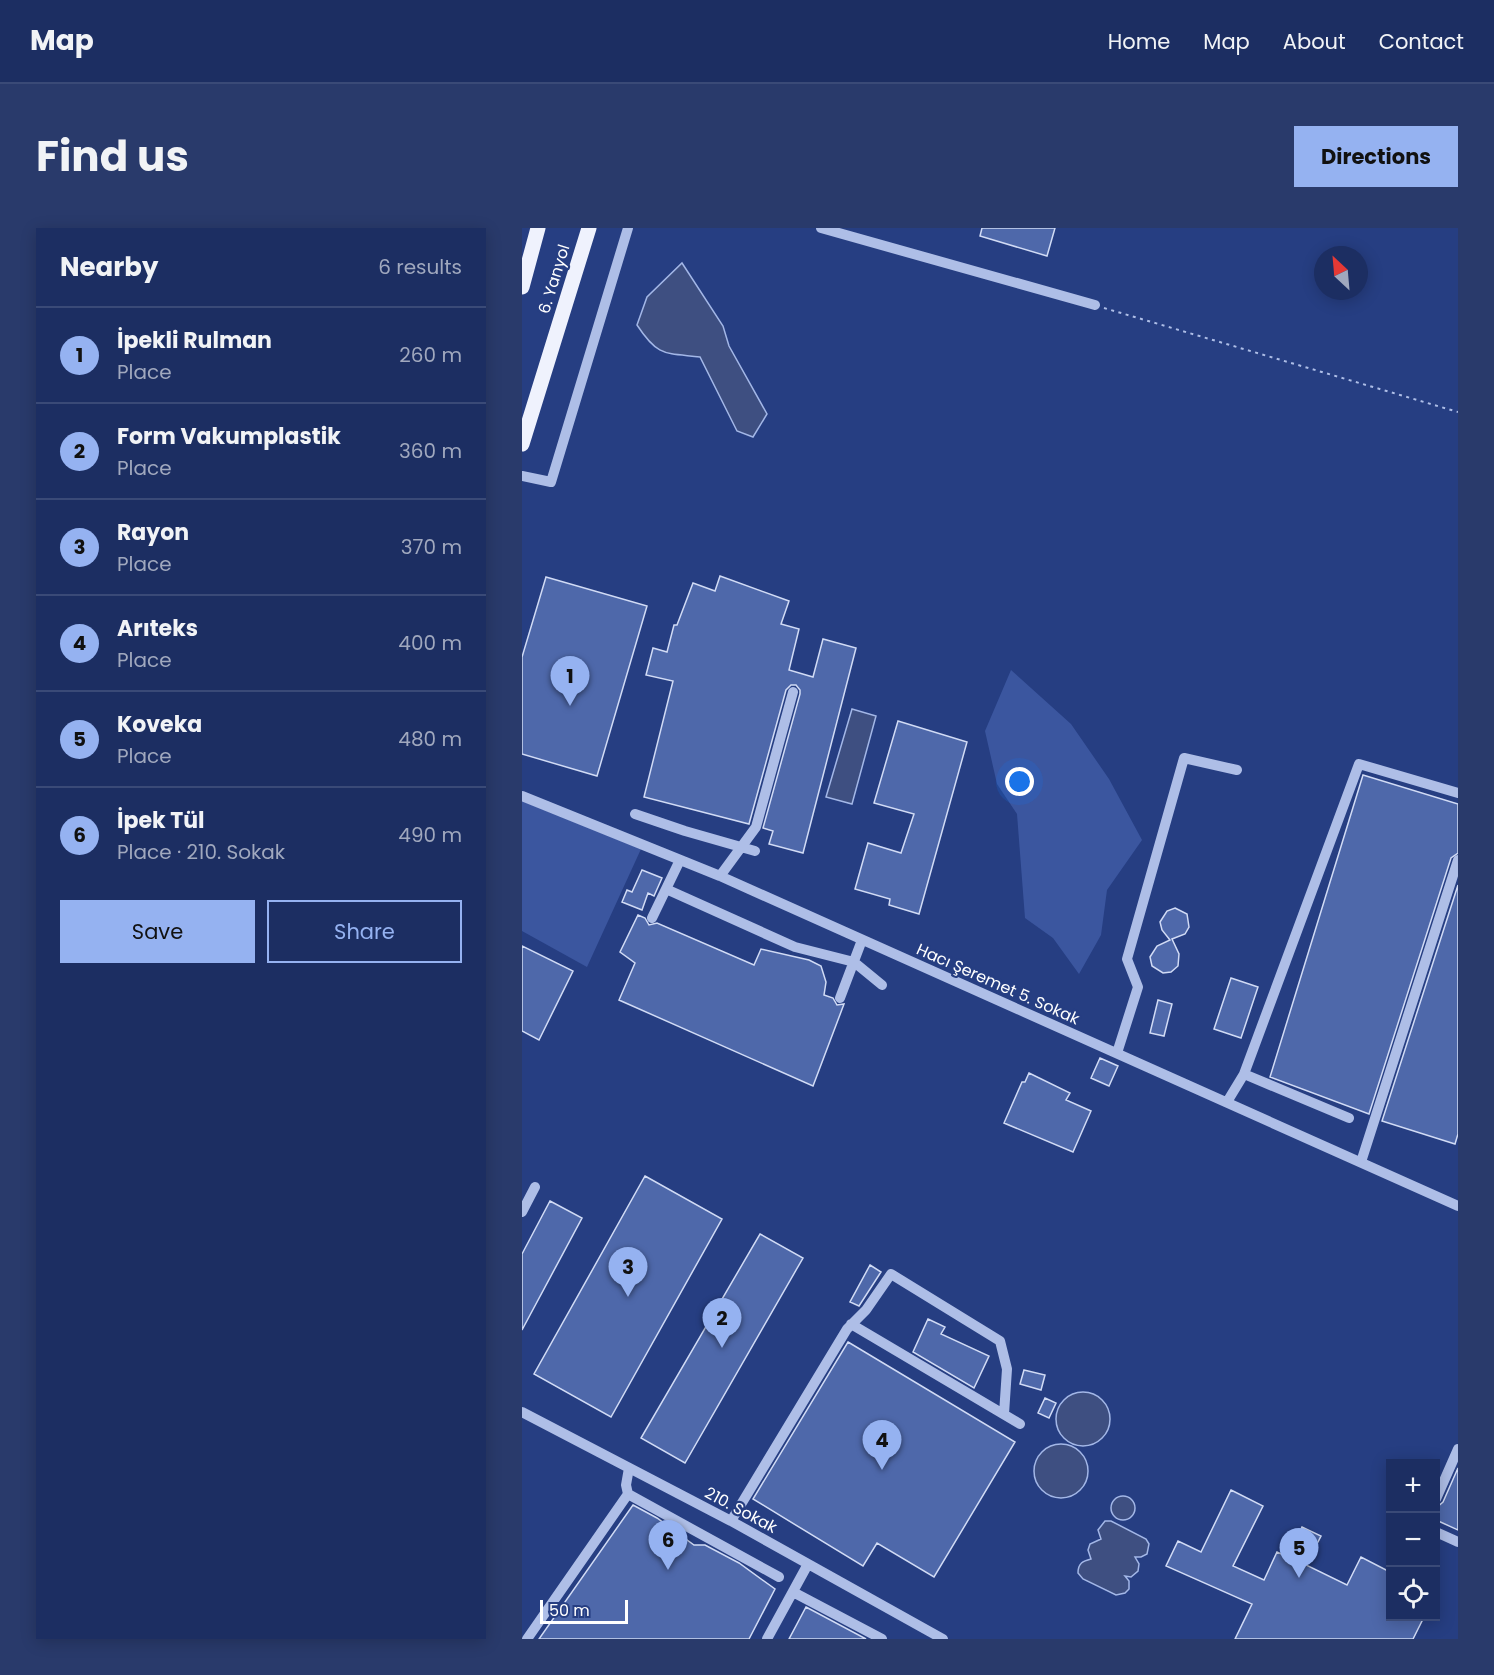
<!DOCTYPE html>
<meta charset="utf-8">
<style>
:root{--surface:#1c2e62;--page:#293a6b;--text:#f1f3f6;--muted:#a0a8be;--line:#3a4a77;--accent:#95b2f1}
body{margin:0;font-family:Poppins,sans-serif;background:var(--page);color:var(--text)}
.controls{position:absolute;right:18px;bottom:18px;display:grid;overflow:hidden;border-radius:0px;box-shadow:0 3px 15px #0003}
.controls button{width:54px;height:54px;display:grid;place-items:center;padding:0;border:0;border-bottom:2px solid var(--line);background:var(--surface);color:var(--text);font:30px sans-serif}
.compass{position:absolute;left:792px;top:18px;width:54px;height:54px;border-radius:50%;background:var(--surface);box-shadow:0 3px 15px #0003;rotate:334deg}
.scale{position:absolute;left:18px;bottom:15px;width:88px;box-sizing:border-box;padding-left:6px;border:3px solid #fff;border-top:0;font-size:16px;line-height:21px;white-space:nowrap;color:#fff;-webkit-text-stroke:4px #263e82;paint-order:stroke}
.you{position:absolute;left:498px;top:554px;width:21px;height:21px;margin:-15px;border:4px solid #fff;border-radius:50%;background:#1a73e8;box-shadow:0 0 0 9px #1a73e833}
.badge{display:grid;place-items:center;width:39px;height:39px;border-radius:50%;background:var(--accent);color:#111;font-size:20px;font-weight:700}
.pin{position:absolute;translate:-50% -50px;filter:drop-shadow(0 2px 3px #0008)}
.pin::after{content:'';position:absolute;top:32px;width:21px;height:18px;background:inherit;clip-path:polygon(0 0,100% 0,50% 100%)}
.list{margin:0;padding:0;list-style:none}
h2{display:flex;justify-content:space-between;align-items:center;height:78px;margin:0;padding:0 24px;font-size:26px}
h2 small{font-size:20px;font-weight:400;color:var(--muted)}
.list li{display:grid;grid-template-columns:39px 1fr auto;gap:18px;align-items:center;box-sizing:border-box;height:96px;padding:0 24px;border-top:2px solid var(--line)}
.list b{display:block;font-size:22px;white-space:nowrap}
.list p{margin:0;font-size:20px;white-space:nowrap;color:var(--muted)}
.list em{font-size:20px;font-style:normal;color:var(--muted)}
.actions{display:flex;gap:12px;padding:18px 24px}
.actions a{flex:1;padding:14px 0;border:2px solid var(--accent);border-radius:0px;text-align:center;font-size:21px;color:var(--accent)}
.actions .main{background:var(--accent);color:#111}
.icon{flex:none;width:33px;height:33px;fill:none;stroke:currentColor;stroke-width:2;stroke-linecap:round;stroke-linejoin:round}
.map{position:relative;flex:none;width:936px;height:1411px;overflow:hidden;border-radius:0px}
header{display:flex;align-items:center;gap:36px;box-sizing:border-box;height:84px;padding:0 30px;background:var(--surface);border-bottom:2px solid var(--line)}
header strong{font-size:28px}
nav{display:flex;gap:33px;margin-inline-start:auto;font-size:21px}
.intro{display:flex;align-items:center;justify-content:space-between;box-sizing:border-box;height:144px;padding:0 36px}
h1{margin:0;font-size:42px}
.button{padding:15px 27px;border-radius:0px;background:var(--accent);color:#111;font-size:21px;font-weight:700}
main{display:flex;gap:36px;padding:0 36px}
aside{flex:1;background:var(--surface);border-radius:0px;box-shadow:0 3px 15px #0003}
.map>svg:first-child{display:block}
.green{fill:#3b569f}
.water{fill:#3e4f81;stroke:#a3b7e7;stroke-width:1.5}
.building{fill:#4e68aa;stroke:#d1dbf5;stroke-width:1.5}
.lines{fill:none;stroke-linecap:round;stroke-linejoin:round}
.path{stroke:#aebee7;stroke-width:2;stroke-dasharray:3 4.5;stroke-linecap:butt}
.minor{stroke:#aebee7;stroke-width:10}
.major{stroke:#eff2fd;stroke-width:15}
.labels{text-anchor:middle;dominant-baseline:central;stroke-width:4.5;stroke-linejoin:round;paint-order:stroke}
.street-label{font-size:16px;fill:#fff;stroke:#263e82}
</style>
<header>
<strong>Map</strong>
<nav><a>Home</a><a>Map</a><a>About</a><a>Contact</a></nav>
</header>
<div class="intro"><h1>Find us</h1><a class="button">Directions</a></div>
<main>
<aside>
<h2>Nearby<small>6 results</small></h2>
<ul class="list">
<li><span class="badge">1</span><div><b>İpekli Rulman</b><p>Place</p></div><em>260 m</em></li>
<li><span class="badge">2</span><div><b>Form Vakumplastik</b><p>Place</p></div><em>360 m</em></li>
<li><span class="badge">3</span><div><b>Rayon</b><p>Place</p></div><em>370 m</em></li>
<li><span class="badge">4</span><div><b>Arıteks</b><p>Place</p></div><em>400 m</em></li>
<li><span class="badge">5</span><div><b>Koveka</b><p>Place</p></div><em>480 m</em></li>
<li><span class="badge">6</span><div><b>İpek Tül</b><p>Place · 210. Sokak</p></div><em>490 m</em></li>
</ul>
<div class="actions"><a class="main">Save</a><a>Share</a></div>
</aside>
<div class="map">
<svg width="936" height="1411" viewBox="0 0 936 1411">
<rect width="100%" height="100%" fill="#263e82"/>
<path class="green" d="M 489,442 L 549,496 L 587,551 L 620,612 L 585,662 L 579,707 L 557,746 L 531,710 L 503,690 L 495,586 L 475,556 L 463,503 Z
M 0,573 L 119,621 L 65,739 L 0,703 Z"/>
<path class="water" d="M 160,35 L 201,98 L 207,118 L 245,186 L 231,209 L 215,203 L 178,129 C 143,125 136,129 115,97 L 125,69 Z
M 330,481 L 354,488 L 330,576 L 304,569 Z
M534 1191a27 27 0 1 1 54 0a27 27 0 1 1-54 0Z
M512 1243a27 27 0 1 1 54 0a27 27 0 1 1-54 0Z
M589 1280a12 12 0 1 1 24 0a12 12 0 1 1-24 0Z
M 583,1293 L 589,1293 L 624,1311 L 627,1316 L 625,1326 L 619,1329 L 613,1329 L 617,1336 L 616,1343 L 609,1349 L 603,1348 L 607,1353 L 607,1361 L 603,1365 L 594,1367 L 561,1351 L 556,1345 C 556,1335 561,1333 569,1331 L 566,1322 L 568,1316 L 579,1311 L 576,1302 Z"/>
<path class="building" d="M 460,0 L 533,0 L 525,28 L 458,8 Z
M 198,348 L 267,373 L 259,396 L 277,401 L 267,442 L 291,449 L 301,411 L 334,420 L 281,625 L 247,616 L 251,603 L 241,600 L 278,466 L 278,462 L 274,457 L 269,457 L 264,462 L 227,596 L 122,569 L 151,453 L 124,447 L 131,420 L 145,424 L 152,397 L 155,397 L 171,355 L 193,363 Z
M 24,349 L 125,378 L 75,548 L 0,526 L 0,429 Z
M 376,493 L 445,514 L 397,686 L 367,677 L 368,671 L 333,661 L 346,615 L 379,625 L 392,586 L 352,575 Z
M 841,547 L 936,576 L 936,625 L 929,630 L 847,886 L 748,849 Z
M 120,642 L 140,650 L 132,668 L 126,665 L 120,682 L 100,674 L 105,662 L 110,664 Z
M 936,657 L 936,906 L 933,916 L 860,893 Z
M 653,680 L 665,686 L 667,699 L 663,706 L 650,711 L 657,726 L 656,738 L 649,744 L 641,745 L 630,738 L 628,729 L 635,718 L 648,712 L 640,702 L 638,694 L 645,683 Z
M 116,687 L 123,690 L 127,697 L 135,695 L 232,737 L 239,721 L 287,732 L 299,738 L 304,754 L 302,767 L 311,770 L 315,777 L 322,776 L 291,858 L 97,772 L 113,735 L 98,724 Z
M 0,718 L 51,743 L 17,812 L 0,803 Z
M 709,750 L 736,759 L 719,810 L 692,801 Z
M 636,772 L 650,776 L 642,808 L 628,805 Z
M 578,830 L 596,838 L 587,858 L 569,850 Z
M 507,845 L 548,865 L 544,872 L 569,883 L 551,924 L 482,895 L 500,854 L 503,854 Z
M 123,948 L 200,991 L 89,1189 L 12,1146 Z
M 28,973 L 60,990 L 0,1102 L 0,1026 Z
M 238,1006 L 281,1030 L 163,1235 L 119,1210 Z
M 348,1037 L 359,1044 L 337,1078 L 328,1074 Z
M 406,1091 L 423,1099 L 419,1106 L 467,1128 L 452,1160 L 391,1124 Z
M 326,1114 L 493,1214 L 412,1349 L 355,1315 L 341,1338 L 231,1271 Z
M 502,1142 L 523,1147 L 519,1162 L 498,1156 Z
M 523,1170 L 534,1175 L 527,1190 L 516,1185 Z
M 936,1240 L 936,1302 L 914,1292 L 914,1280 L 921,1274 Z
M 709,1262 L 741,1278 L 711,1338 L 742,1352 L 755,1324 L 766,1329 L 780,1299 L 799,1308 L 784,1337 L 825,1357 L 839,1329 L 868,1344 L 868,1389 L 902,1389 L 891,1411 L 713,1411 L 730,1376 L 644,1338 L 656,1313 L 679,1324 Z
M 111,1277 L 135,1290 L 172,1317 L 183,1317 L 217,1335 L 253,1361 L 227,1411 L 17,1411 Z
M 284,1379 L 344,1411 L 267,1411 Z"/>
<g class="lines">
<path class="path" d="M 582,80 L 936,184"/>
<path class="minor" d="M 299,0 L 573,77
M 0,248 L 29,254 L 106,0
M 0,568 L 198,648 L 936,978
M 113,586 L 163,603 L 233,623
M 198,648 L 234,599 L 271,464
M 144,661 L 273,719 L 332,734 L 360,757
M 130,690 L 158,632
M 318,770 L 340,712
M 595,825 L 616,759 L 605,731 L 662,530 L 715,542
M 722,846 L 827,890
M 705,874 L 722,846 L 837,536 L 936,565
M 839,934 L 936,632
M 0,984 L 13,959
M 329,1096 L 498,1196
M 0,1184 L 209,1293 L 421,1411
M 106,1266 L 104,1257 L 107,1240
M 914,1271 L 936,1221
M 209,1293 L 325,1101 L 344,1082 L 369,1046 L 478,1113 L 485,1141 L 482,1186
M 914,1304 L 936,1314
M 271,1364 L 360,1411
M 5,1411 L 106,1266 L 257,1349
M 245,1411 L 286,1336"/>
<path class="major" d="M 0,59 L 16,0
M 0,216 L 67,0"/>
</g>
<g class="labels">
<g class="street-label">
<text transform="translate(32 51) rotate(-73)">6. Yanyol</text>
<text transform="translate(476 756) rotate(24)">Hacı Şeremet 5. Sokak</text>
<text transform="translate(219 1282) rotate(28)">210. Sokak</text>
</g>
</g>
</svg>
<div class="controls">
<button>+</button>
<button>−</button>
<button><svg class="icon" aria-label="locate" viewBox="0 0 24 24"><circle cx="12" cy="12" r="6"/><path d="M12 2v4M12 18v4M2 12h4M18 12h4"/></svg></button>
</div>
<svg class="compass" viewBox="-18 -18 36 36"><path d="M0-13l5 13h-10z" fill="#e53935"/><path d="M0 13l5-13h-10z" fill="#a0a8be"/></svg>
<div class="scale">50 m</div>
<div class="you"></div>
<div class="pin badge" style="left:48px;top:478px">1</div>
<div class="pin badge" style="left:200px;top:1120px">2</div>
<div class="pin badge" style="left:106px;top:1069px">3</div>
<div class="pin badge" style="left:360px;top:1242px">4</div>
<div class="pin badge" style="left:777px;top:1350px">5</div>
<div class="pin badge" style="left:146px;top:1342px">6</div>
</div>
</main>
